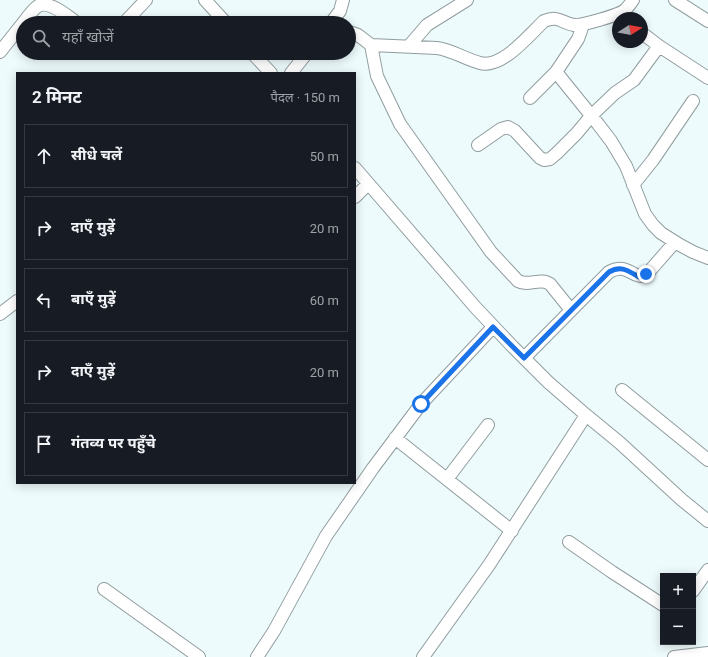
<!DOCTYPE html>
<html lang="hi">
<meta charset="utf-8">
<style>
:root{--surface:#171b24;--page:#242831;--text:#f1f3f6;--muted:#9ea1a6;--line:#363941}
body{margin:0;font-family:Roboto,"Noto Sans Devanagari",sans-serif;background:var(--page);color:var(--text)}
.controls{position:absolute;right:12px;bottom:12px;display:grid;overflow:hidden;border-radius:0px;box-shadow:0 2px 10px #0003}
.controls button{width:36px;height:36px;display:grid;place-items:center;padding:0;border:0;border-bottom:1px solid var(--line);background:var(--surface);color:var(--text);font:20px sans-serif}
.compass{position:absolute;left:612px;top:12px;width:36px;height:36px;border-radius:50%;background:var(--surface);box-shadow:0 2px 10px #0003;rotate:79deg}
.stop{position:absolute;width:12px;height:12px;margin:-9px;border:3px solid #1a73e8;border-radius:50%;background:#fff}
.stop.end{background:#1a73e8;border-color:#fff;box-shadow:0 1px 4px #0008}
.list{margin:0;padding:0;list-style:none}
h2{display:flex;justify-content:space-between;align-items:center;height:52px;margin:0;padding:0 16px;font-size:17px}
h2 small{font-size:13px;font-weight:400;color:var(--muted)}
.list li{display:grid;grid-template-columns:26px 1fr auto;gap:12px;align-items:center;box-sizing:border-box;height:64px;margin:0 8px 8px;padding:0 8px;border:1px solid var(--line);border-radius:0px}
.list b{display:block;font-size:15px;white-space:nowrap}
.list em{font-size:13px;font-style:normal;color:var(--muted)}
.icon{flex:none;width:22px;height:22px;fill:none;stroke:currentColor;stroke-width:2;stroke-linecap:round;stroke-linejoin:round}
.map{position:relative;flex:none;width:708px;height:657px;overflow:hidden}
.search{position:absolute;background:var(--surface);box-shadow:0 2px 10px #0003;left:16px;top:16px;width:340px;height:44px;display:flex;align-items:center;gap:10px;box-sizing:border-box;padding:0 14px;border-radius:22px;color:var(--muted);font-size:15px}
.panel{position:absolute;background:var(--surface);box-shadow:0 2px 10px #0003;left:16px;top:72px;width:340px;height:412px;border-radius:0px}
.map>svg:first-child{display:block}
.lines{fill:none;stroke-linecap:round;stroke-linejoin:round}
.street-casing{stroke:#909c9e;stroke-width:14}
.street{stroke:#fff;stroke-width:12}
.route{stroke:#1a73e8;stroke-width:5}
</style>
<div class="map">
<svg width="708" height="657" viewBox="0 0 708 657">
<rect width="100%" height="100%" fill="#eefbfd"/>
<g class="lines">
<defs>
<path id="street" d="M 205,0 L 226,23
M 675,0 L 708,21
M 23,23 C 28,17 32,10 38,6 C 49,0 68,16 77,23
M 124,23 L 146,0
M 331,23 L 340,11 L 343,0
M 349,32 L 358,35 L 371,45 L 377,76 L 400,124 L 491,252 L 518,281 C 529,287 540,277 550,284 L 571,310
M 642,33 L 659,46 L 708,78
M 371,45 L 437,48 C 452,50 465,59 480,63 C 502,69 529,35 544,21 C 559,15 561,23 574,25 C 581,26 619,15 625,10 C 628,7 631,3 633,0
M 409,46 L 427,25 L 467,0
M 0,52 L 23,23
M 252,53 L 271,73
M 556,72 L 598,124 L 611,141 L 626,166 L 645,214 L 653,225 L 661,233 L 680,245 L 693,252 L 708,258
M 291,73 L 307,53
M 530,98 L 556,72 L 578,39 L 583,25
M 478,145 L 501,129 L 508,127 L 515,131 L 540,158 L 544,160 L 550,159 L 557,153 L 577,133 L 591,116 L 615,93 L 634,80 L 659,46
M 355,168 L 476,308 L 513,347 L 548,382 L 586,415 L 620,443 L 682,500 L 708,521
M 633,185 L 653,160 L 693,101
M 355,197 L 368,184
M 0,314 L 17,301
M 524,358 L 609,272 C 629,261 633,282 647,274 L 675,242
M 622,390 L 708,460
M 395,438 L 512,531
M 447,479 L 488,425
M 569,542 L 612,572 L 663,605
M 104,589 L 199,657
M 693,591 L 708,570
M 257,657 L 274,631 L 326,536 L 373,468 L 421,404 L 493,327
M 423,657 L 489,565 L 586,415
M 674,657 L 708,653"/>
</defs>
<use href="#street" class="street-casing"/>
<use href="#street" class="street"/>
</g>
<g class="lines">
<path class="route" d="M 421,404 L 493,327 L 524,358 L 609,272 C 622,265 628,271 639,277 L 646,274"/>
</g>
</svg>
<div class="controls">
<button>+</button>
<button>−</button>
</div>
<svg class="compass" viewBox="-18 -18 36 36"><path d="M0-13l5 13h-10z" fill="#e53935"/><path d="M0 13l5-13h-10z" fill="#9ea1a6"/></svg>
<div class="stop" style="left:421px;top:404px"></div>
<div class="stop end" style="left:646px;top:274px"></div>
<div class="search"><svg class="icon" aria-label="search" viewBox="0 0 24 24"><circle cx="10" cy="10" r="6"/><path d="M15 15l6 6"/></svg>यहाँ खोजें</div>
<section class="panel">
<h2>2 मिनट<small>पैदल · 150 m</small></h2>
<ul class="list">
<li><svg class="icon" aria-label="ahead" viewBox="0 0 24 24"><path d="M12 20V5M6 11l6-6 6 6"/></svg><div><b>सीधे चलें</b></div><em>50 m</em></li>
<li><svg class="icon" aria-label="right" viewBox="0 0 24 24"><path d="M7 20v-9h11M14 6l5 5-5 5"/></svg><div><b>दाएँ मुड़ें</b></div><em>20 m</em></li>
<li><svg class="icon" aria-label="left" viewBox="0 0 24 24"><path d="M17 20v-9H6M10 6l-5 5 5 5"/></svg><div><b>बाएँ मुड़ें</b></div><em>60 m</em></li>
<li><svg class="icon" aria-label="right" viewBox="0 0 24 24"><path d="M7 20v-9h11M14 6l5 5-5 5"/></svg><div><b>दाएँ मुड़ें</b></div><em>20 m</em></li>
<li><svg class="icon" aria-label="arrive" viewBox="0 0 24 24"><path d="M6 21V4h12l-3 4 3 4H6"/></svg><div><b>गंतव्य पर पहुँचे</b></div></li>
</ul>
</section>
</div>
